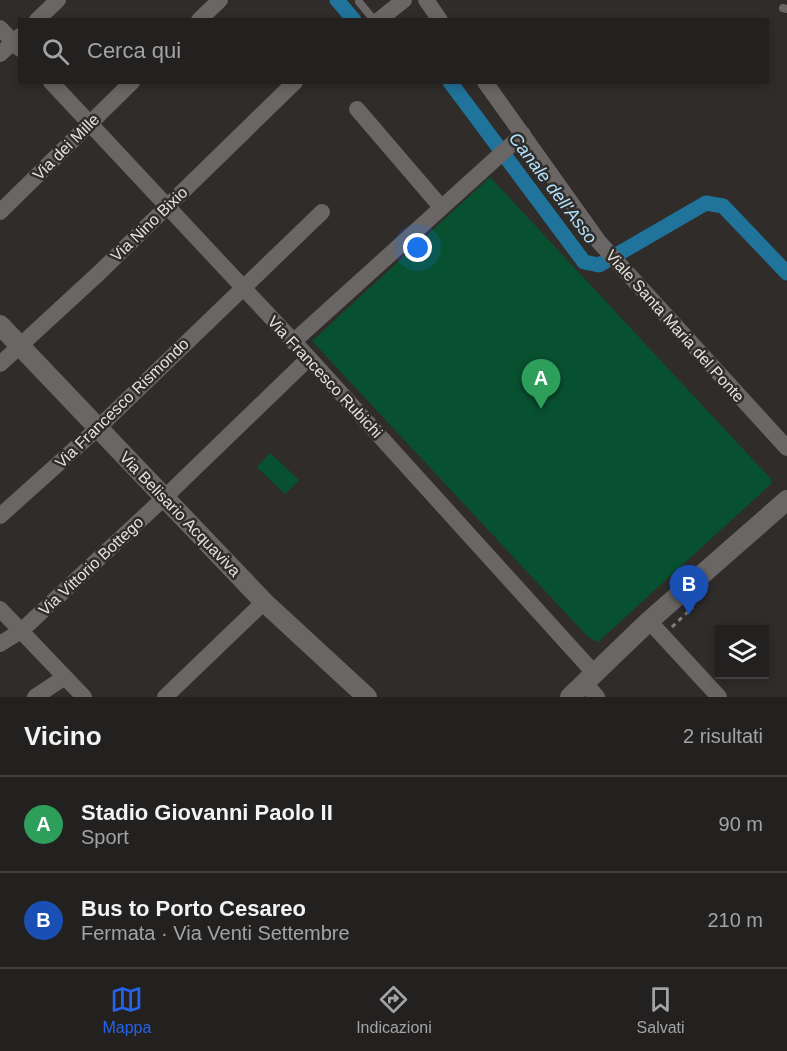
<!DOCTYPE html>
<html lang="it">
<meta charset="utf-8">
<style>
:root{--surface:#232120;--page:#2b2929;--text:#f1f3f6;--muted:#a3a3a5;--line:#403e3e;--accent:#2563eb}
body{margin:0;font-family:Arial,sans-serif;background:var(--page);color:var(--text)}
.controls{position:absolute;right:18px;bottom:18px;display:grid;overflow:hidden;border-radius:0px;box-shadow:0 3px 9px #0003}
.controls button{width:54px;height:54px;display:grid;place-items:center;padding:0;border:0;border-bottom:2px solid var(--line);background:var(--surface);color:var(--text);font:30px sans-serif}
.you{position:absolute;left:418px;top:248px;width:21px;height:21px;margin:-15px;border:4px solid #fff;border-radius:50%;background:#1a73e8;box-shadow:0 0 0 9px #1a73e833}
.badge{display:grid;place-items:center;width:39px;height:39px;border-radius:50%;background:var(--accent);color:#fff;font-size:20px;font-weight:700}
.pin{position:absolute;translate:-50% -50px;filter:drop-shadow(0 2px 3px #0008)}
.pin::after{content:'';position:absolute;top:32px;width:21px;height:18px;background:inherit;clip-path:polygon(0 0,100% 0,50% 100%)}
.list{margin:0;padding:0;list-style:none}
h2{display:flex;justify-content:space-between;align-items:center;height:78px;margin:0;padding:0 24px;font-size:26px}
h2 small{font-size:20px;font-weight:400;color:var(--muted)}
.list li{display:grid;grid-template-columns:39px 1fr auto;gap:18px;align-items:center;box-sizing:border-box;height:96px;padding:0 24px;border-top:2px solid var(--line)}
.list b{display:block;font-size:22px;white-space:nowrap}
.list p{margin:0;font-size:20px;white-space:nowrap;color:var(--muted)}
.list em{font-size:20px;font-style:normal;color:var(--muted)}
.icon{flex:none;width:33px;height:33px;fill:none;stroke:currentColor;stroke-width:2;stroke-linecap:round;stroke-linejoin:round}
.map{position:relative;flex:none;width:787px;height:697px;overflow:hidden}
.search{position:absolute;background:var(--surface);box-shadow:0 3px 9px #0003;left:18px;right:18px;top:18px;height:66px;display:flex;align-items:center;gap:15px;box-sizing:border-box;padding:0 21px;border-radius:0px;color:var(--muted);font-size:22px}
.sheet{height:270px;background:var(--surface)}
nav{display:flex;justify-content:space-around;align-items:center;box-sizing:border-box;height:84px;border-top:2px solid var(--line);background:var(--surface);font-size:16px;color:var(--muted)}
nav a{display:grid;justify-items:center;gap:3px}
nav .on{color:var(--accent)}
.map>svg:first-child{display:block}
.pitch{fill:#085130}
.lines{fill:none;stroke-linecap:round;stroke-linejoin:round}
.canal{stroke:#20739a;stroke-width:15}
.path{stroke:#827f7e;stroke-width:3;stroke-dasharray:4.5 4.5;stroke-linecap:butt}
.service{stroke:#6a6665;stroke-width:8}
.minor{stroke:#6a6665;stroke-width:16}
.tertiary{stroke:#6a6665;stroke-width:20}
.labels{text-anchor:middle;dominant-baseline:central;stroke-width:5;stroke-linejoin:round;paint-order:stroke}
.street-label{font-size:16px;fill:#e4e2e1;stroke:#2f2c2a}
.water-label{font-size:18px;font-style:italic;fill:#b1e0fb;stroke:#2f2c2a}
</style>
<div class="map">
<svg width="787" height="697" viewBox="0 0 787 697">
<rect width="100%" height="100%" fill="#2f2c2a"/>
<path class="pitch" d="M 490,177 L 771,479 L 771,484 L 598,642 L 588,637 L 312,341 Z
M 270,453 L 299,480 L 285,494 L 257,467 Z"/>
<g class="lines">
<path class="canal" d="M 337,0 L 354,20
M 450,82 L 584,262 L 599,265 L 706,203 L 723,206 L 787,273"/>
<path class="path" d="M 672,627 L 693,607"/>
<path class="service" d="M 359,2 L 374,20
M 783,8 L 787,9"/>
<path class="minor" d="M 426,0 L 440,20
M 37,20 L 58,0
M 199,20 L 220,0
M 379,20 L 404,0
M 0,28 L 20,49
M 0,54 L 20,36
M 51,82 L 309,358 L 595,674
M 485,82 L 599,242 L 787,448
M 357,109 L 441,207
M 0,212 L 132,82
M 293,342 L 523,134
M 0,364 L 99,273 L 295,82
M 0,516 L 98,428 L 322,212
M 0,609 L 84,697
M 649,621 L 719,697
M 0,644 L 21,631 L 164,498 L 309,358
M 585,683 L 597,697
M 35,697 L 65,677
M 165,697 L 264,602"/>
<path class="tertiary" d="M 0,325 L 264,602 L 367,697
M 570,697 L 649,621 L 787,500"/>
</g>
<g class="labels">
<g class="street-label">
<text transform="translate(66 147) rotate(-45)">Via dei Mille</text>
<text transform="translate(149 224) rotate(-44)">Via Nino Bixio</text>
<text transform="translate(675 326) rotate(48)">Viale Santa Maria del Ponte</text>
<text transform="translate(325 377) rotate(47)">Via Francesco Rubichi</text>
<text transform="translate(122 403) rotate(-44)">Via Francesco Rismondo</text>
<text transform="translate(180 514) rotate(46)">Via Belisario Acquaviva</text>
<text transform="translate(91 566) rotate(-43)">Via Vittorio Bottego</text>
</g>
<g class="water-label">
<text transform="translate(553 188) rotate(53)">Canale dell'Asso</text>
</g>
</g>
</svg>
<div class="controls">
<button><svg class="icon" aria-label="layers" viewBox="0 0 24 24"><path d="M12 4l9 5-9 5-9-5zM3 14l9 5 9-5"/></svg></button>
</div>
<div class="you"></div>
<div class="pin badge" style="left:541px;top:409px;background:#2e9e5b">A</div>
<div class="pin badge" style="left:689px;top:615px;background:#1a4fb4">B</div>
<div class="search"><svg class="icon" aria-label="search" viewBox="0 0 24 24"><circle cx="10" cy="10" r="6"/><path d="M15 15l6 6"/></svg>Cerca qui</div>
</div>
<section class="sheet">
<h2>Vicino<small>2 risultati</small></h2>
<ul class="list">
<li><span class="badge" style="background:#2e9e5b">A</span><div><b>Stadio Giovanni Paolo II</b><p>Sport</p></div><em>90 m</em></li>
<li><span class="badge" style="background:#1a4fb4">B</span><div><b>Bus to Porto Cesareo</b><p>Fermata · Via Venti Settembre</p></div><em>210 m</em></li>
</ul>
</section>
<nav>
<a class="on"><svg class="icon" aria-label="map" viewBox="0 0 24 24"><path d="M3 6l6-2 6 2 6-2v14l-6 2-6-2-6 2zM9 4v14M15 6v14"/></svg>Mappa</a>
<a><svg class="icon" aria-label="directions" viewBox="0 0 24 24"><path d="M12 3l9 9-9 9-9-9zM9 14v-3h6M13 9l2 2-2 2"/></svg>Indicazioni</a>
<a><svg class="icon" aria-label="saved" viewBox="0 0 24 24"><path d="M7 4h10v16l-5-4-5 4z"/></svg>Salvati</a>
</nav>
